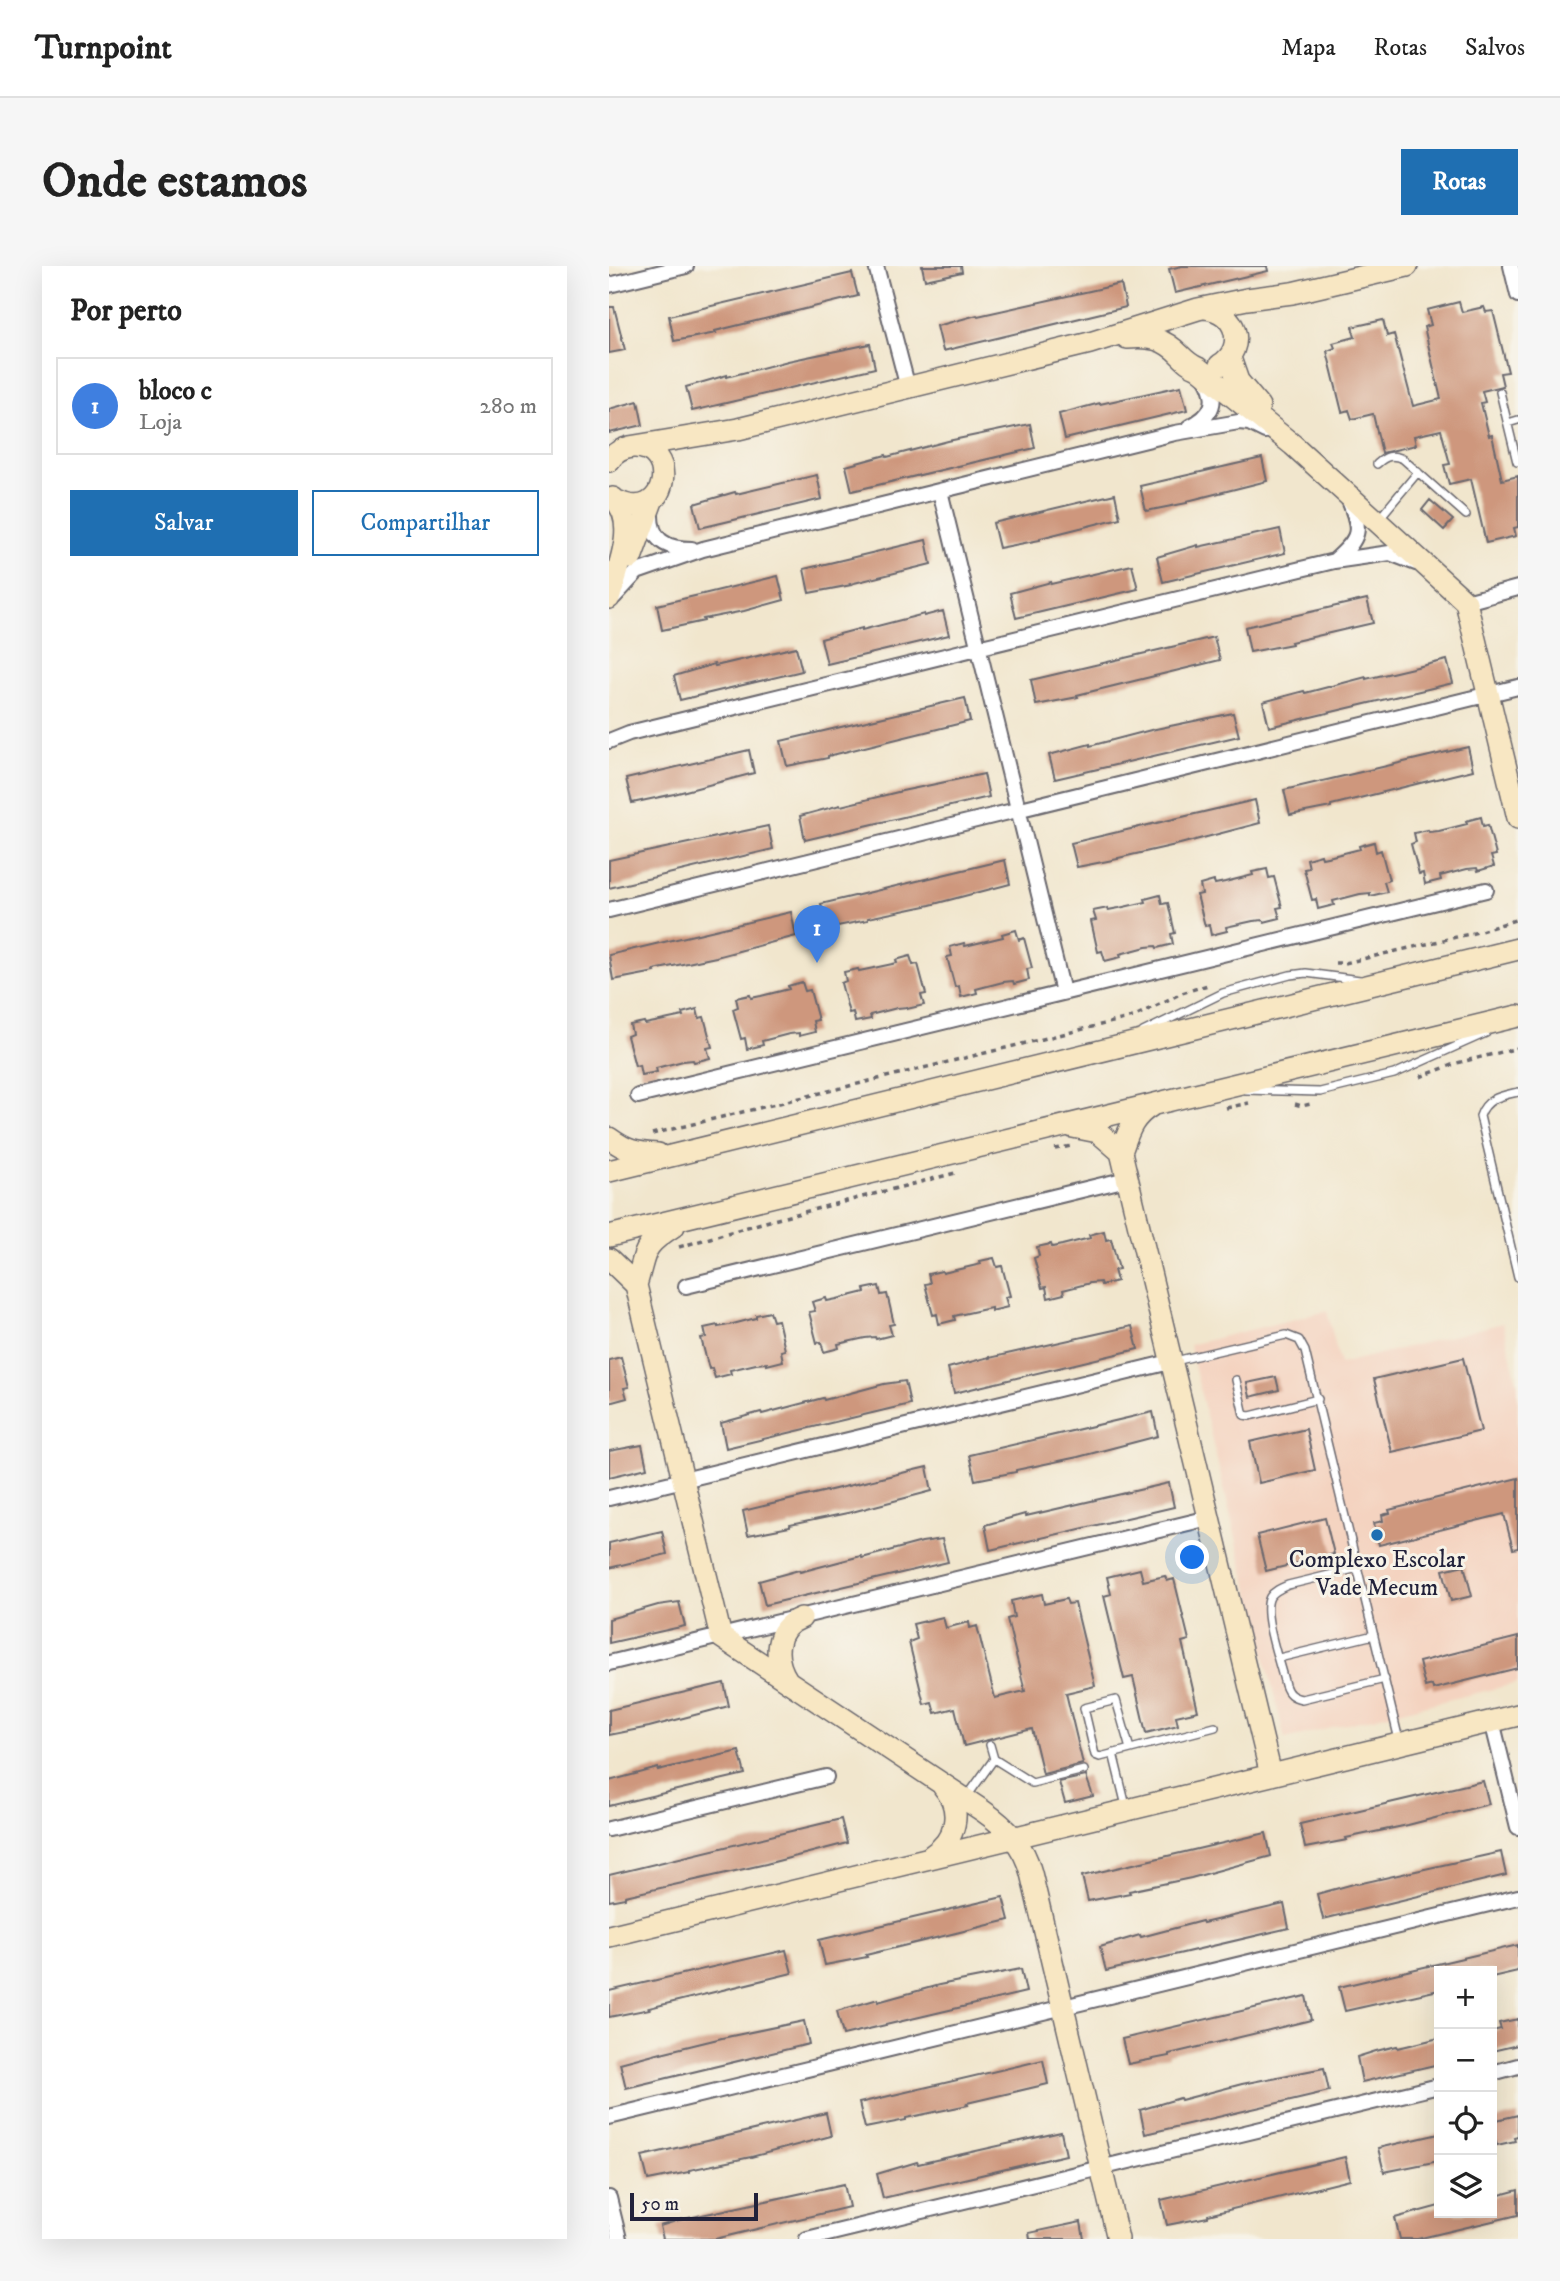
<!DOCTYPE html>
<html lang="pt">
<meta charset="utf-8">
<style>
:root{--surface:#fff;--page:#f6f6f6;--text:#222;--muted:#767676;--line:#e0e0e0;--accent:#1f6fb2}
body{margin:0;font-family:"IM FELL DW Pica",serif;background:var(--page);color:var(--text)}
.controls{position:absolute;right:21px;bottom:21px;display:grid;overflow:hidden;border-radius:0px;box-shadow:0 7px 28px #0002}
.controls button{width:63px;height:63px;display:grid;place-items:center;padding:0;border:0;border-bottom:2px solid var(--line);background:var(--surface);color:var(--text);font:35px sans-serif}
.scale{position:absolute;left:21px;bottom:18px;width:128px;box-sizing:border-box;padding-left:7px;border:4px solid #22223b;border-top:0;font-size:19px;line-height:24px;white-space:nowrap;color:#22223b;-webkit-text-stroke:5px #f7f3e8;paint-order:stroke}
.you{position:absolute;left:584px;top:1292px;width:24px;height:24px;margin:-18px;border:5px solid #fff;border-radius:50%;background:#1a73e8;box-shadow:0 0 0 10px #1a73e833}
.badge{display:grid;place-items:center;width:46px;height:46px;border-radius:50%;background:var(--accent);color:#fff;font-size:23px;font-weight:700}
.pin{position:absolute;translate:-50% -58px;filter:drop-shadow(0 2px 4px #0008)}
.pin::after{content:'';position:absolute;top:37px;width:24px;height:21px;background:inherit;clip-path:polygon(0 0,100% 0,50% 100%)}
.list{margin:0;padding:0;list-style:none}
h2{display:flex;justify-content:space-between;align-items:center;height:91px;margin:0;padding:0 28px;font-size:30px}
h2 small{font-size:23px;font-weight:400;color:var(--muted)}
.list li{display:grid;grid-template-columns:46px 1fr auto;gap:21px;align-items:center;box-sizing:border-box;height:98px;margin:0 14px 14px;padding:0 14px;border:2px solid var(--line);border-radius:0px}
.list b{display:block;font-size:26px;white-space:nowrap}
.list p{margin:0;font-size:23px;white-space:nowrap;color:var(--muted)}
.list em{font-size:23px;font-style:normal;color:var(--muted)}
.actions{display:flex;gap:14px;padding:21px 28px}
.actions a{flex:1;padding:16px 0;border:2px solid var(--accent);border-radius:0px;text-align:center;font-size:24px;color:var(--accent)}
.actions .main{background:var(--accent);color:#fff}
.icon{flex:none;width:38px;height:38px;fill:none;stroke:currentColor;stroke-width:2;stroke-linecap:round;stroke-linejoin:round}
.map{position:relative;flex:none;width:909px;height:1973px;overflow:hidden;border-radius:0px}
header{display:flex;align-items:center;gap:42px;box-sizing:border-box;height:98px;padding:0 35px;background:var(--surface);border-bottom:2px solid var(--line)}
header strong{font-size:33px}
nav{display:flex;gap:38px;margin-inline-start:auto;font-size:24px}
.intro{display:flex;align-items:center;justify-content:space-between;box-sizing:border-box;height:168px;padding:0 42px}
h1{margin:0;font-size:49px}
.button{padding:18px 32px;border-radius:0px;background:var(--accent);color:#fff;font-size:24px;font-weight:700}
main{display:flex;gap:42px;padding:0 42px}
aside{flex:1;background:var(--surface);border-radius:0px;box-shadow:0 7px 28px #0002}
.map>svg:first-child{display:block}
.built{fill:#f4d3c0}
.building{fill:#ce977d}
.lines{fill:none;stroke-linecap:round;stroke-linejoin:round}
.lane-casing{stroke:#6a676e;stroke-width:10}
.street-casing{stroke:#6a676e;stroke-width:18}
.secondary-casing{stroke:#6a676e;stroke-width:24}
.path{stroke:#6a676e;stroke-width:3.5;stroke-dasharray:5 5;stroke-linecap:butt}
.lane{stroke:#fff;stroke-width:7}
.street{stroke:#fff;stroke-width:14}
.secondary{stroke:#f8e7c3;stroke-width:21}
.poi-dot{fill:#1f6fb2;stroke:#f7f3e8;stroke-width:2.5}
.labels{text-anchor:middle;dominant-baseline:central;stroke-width:6;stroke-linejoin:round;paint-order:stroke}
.poi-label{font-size:24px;fill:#22223b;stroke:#f7f3e8}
</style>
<header>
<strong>Turnpoint</strong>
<nav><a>Mapa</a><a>Rotas</a><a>Salvos</a></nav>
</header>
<div class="intro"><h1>Onde estamos</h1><a class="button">Rotas</a></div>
<main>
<aside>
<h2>Por perto<small></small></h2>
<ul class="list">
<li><span class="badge" style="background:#3f7fe0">1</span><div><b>bloco c</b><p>Loja</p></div><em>280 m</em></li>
</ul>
<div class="actions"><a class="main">Salvar</a><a>Compartilhar</a></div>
</aside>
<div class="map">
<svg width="909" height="1973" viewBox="0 0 909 1973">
<rect width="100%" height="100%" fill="#f7f3e8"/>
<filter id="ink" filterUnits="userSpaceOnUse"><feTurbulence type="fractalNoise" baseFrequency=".0143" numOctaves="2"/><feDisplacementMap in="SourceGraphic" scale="14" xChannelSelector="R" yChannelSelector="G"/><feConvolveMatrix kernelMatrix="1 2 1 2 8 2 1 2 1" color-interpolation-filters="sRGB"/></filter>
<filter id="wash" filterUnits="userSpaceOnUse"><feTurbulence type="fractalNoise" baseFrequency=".00686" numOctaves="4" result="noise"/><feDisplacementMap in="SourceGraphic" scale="28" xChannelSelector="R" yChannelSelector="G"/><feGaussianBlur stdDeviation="1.57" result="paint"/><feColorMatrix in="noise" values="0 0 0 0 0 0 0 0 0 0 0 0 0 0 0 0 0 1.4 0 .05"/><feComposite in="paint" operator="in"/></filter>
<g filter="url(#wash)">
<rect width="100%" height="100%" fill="#f1e6cd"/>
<path class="built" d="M 718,1045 L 731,1098 L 894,1057 L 909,1120 L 909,1417 L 676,1473 L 580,1079 Z"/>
<g id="blocks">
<path class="building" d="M 313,0 L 352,0 L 353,6 L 316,14 Z
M 573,0 L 658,0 L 659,5 L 566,27 L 560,3 Z
M 243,7 L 249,30 L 106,65 L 107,67 L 65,75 L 60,50 Z
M 512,18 L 517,41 L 334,85 L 328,60 L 368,49 L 369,50 Z
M 850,36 L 853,46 L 875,41 L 877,46 L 884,45 L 899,106 L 891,107 L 894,120 L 873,125 L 876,136 L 872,137 L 880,170 L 883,169 L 893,214 L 909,210 L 909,261 L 905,262 L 907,270 L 877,277 L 862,213 L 840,218 L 835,199 L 841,198 L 832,164 L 805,170 L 807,179 L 773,187 L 764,148 L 743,153 L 740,144 L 733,146 L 718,85 L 726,82 L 724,77 L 746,71 L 743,61 L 774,54 L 778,70 L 785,68 L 804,140 L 832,133 L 815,61 L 822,59 L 818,44 Z
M 0,41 L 5,41 L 16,84 L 0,87 Z
M 261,78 L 266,102 L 83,145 L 77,121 L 118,109 L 118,111 L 179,95 Z
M 572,120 L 578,144 L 456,173 L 450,148 L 491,137 L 491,138 Z
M 29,135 L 34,159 L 0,167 L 0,143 Z
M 421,158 L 426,182 L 243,225 L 237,200 L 277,189 L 278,191 L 339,175 Z
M 653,192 L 658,215 L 578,235 L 578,237 L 537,245 L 531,220 Z
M 208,209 L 213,233 L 91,262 L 85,238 L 126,226 L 127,228 Z
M 506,228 L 511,252 L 431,272 L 431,274 L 390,282 L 384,257 Z
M 821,234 L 844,254 L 835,264 L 813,244 Z
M 671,263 L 676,287 L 554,316 L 548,291 L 589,279 L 589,281 Z
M 317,274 L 322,298 L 241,318 L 242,319 L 200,327 L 195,303 Z
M 523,299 L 529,323 L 407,352 L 401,327 L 442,316 L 442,318 Z
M 169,310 L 175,334 L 135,345 L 94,353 L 95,355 L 53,364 L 48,339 Z
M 758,333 L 764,357 L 682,376 L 683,378 L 641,386 L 636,361 Z
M 334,345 L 340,369 L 218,398 L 212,373 L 253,362 L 253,364 L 315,348 L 315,350 Z
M 605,371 L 611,394 L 468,429 L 469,431 L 427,439 L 422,414 Z
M 187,381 L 193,405 L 71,434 L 65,410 L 105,398 L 106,400 Z
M 838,394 L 844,417 L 660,461 L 654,436 L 695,425 L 696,427 L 757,411 L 757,413 Z
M 356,432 L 361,455 L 219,490 L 219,492 L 178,500 L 172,475 Z
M 624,447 L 630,470 L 446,513 L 440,489 L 481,478 L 481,480 L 542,464 Z
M 859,481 L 864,504 L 722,539 L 722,541 L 681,549 L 675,524 Z
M 140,484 L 145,507 L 65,528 L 23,537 L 17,513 Z
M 375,508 L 380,531 L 196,574 L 191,550 L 231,539 L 232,540 L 293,525 Z
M 646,534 L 651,557 L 571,578 L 509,592 L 509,593 L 468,601 L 462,577 Z
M 872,551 L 874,560 L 879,559 L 887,589 L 882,590 L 885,600 L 869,605 L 868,602 L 858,603 L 831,610 L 832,614 L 816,618 L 814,607 L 810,608 L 802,578 L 807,576 L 805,567 L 819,564 L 820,566 L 830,565 L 858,558 L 857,555 Z
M 159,560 L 164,583 L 0,622 L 0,594 Z
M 765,576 L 767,586 L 772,584 L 780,614 L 775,616 L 778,626 L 761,630 L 761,627 L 751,628 L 724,635 L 725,639 L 709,643 L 707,633 L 703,634 L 695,603 L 700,602 L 698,593 L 712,589 L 713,592 L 723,590 L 751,583 L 750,580 Z
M 396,594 L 401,618 L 321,639 L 259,652 L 259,654 L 218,662 L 212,638 Z
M 658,603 L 660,612 L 665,611 L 673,641 L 668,642 L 671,652 L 655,656 L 654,654 L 644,655 L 617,661 L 618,665 L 602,669 L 600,659 L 596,660 L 588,629 L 593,628 L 591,619 L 605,615 L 606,618 L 616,616 L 644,609 L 643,606 Z
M 551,629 L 553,638 L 559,637 L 566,667 L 562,668 L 564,678 L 548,682 L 547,680 L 537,681 L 511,688 L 512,691 L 496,695 L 493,685 L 489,686 L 482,655 L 487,654 L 484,645 L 499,642 L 499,644 L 510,642 L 537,636 L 536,633 Z
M 182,646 L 187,670 L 107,691 L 45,704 L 46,706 L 4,714 L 0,689 Z
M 407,664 L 410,674 L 415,672 L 423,702 L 418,703 L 420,714 L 405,718 L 404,715 L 394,716 L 367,723 L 368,727 L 352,731 L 350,720 L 346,721 L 338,691 L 343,690 L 341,681 L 355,677 L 356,680 L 394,671 L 393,668 Z
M 301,690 L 304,699 L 309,698 L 317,728 L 312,729 L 315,739 L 298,743 L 298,741 L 288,742 L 261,749 L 262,753 L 246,756 L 244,746 L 240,747 L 232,717 L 237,715 L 235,706 L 249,703 L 250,705 L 260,703 L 288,697 L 287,694 Z
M 193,716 L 196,725 L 201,724 L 209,754 L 204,755 L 206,766 L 190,770 L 190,767 L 180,768 L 153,775 L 154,779 L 138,783 L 136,772 L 132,773 L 124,743 L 129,741 L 127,732 L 141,729 L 142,732 L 152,730 L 180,723 L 179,720 Z
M 88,743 L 90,752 L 95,751 L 103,781 L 98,782 L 101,792 L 85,796 L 84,794 L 74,795 L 47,802 L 48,806 L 32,809 L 30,799 L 26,800 L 18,770 L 23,768 L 21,759 L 35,756 L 36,758 L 46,756 L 74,750 L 73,747 Z
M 495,965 L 497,974 L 502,973 L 510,1003 L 505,1004 L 508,1015 L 492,1019 L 491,1016 L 481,1017 L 454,1024 L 455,1028 L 439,1032 L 437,1021 L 433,1022 L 425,992 L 430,990 L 428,981 L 442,978 L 443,981 L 453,979 L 481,972 L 480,969 Z
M 385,992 L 388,1001 L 393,1000 L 401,1030 L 396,1031 L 399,1041 L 382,1045 L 382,1042 L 372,1044 L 345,1050 L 346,1054 L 330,1058 L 328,1048 L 324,1049 L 316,1018 L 321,1017 L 319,1008 L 333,1005 L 334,1007 L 372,998 L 371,995 Z
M 270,1020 L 272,1029 L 278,1028 L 285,1058 L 280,1059 L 283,1069 L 267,1073 L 266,1071 L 256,1072 L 229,1078 L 230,1082 L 215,1086 L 212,1076 L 208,1077 L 200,1046 L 206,1045 L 203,1036 L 217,1032 L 218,1035 L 228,1033 L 256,1026 L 255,1023 Z
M 161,1046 L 164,1055 L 169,1054 L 176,1084 L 172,1085 L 174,1095 L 158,1099 L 158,1097 L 147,1098 L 121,1104 L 122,1108 L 106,1112 L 103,1102 L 100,1103 L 92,1072 L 97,1071 L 95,1062 L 109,1059 L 109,1061 L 120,1059 L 147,1052 L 147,1049 Z
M 523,1060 L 529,1083 L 345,1127 L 339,1102 L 380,1091 L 380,1092 Z
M 12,1091 L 20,1121 L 15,1122 L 18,1132 L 0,1137 L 0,1094 Z
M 854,1092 L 872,1165 L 783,1186 L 765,1113 Z
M 667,1111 L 670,1124 L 641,1131 L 638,1117 Z
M 296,1115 L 301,1138 L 117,1182 L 112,1157 L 152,1146 L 153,1148 L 214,1132 L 215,1134 L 275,1118 Z
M 544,1146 L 549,1170 L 469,1191 L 407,1204 L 407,1206 L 366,1214 L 360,1189 Z
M 697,1163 L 706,1204 L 650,1217 L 641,1176 Z
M 33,1179 L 38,1202 L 0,1211 L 0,1185 Z
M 318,1201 L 323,1225 L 243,1246 L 181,1259 L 181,1261 L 139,1269 L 134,1245 Z
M 909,1212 L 909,1282 L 904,1283 L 895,1248 L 770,1279 L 765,1257 L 774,1255 L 773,1249 L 781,1247 L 780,1244 Z
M 560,1217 L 565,1241 L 381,1284 L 376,1259 L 416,1248 L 417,1250 Z
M 716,1252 L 725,1288 L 657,1305 L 648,1269 Z
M 53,1265 L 58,1288 L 0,1302 L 0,1277 Z
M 333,1273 L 339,1296 L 156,1339 L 150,1315 L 190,1304 L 191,1306 L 252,1290 L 253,1292 L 313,1276 Z
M 855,1299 L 863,1330 L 842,1335 L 834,1304 Z
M 531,1303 L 534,1315 L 556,1310 L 558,1315 L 565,1313 L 580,1374 L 573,1376 L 589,1445 L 567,1450 L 569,1459 L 537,1467 L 524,1411 L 515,1413 L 495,1330 L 502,1328 L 498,1311 Z
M 433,1328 L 435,1338 L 457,1333 L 459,1338 L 466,1337 L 486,1420 L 457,1427 L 474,1498 L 434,1508 L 423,1463 L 355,1480 L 346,1442 L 326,1447 L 323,1436 L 315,1438 L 300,1376 L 308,1373 L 304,1358 L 334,1351 L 337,1362 L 360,1356 L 361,1362 L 368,1360 L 386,1432 L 416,1425 L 398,1353 L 405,1351 L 402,1335 Z
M 70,1336 L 76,1360 L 0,1377 L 0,1353 L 49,1339 Z
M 909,1371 L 909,1402 L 824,1423 L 823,1419 L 816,1421 L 810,1396 Z
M 115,1417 L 120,1440 L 40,1461 L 0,1469 L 0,1444 Z
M 130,1485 L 136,1508 L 0,1540 L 0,1515 L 49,1502 L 49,1504 Z
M 477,1510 L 484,1530 L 456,1537 L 450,1516 Z
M 874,1515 L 880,1538 L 799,1559 L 737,1572 L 738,1574 L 696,1582 L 691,1558 Z
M 232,1553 L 238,1577 L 157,1598 L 16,1630 L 16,1632 L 0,1635 L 0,1609 Z
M 657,1567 L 662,1590 L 582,1612 L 520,1625 L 521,1627 L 479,1635 L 473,1610 Z
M 892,1586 L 897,1609 L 714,1653 L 708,1628 L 748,1617 L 749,1618 Z
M 394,1631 L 400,1654 L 257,1689 L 258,1691 L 216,1699 L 210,1674 Z
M 675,1638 L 680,1662 L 497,1705 L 491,1681 L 531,1669 L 532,1671 L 593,1655 L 594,1657 Z
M 909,1679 L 909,1705 L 883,1711 L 883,1705 L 830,1705 L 830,1724 L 736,1745 L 730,1721 Z
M 177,1684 L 183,1707 L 40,1742 L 41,1743 L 0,1751 L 0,1725 Z
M 412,1703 L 417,1726 L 234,1769 L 228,1745 L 269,1733 L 269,1736 L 330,1719 Z
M 697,1730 L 702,1754 L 560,1788 L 560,1790 L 519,1798 L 513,1773 Z
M 909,1753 L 909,1779 L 883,1785 L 883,1765 L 892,1763 L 890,1757 Z
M 195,1755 L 200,1778 L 17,1822 L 11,1797 L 52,1786 L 52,1787 L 113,1772 Z
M 830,1772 L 830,1798 L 753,1816 L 748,1791 L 767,1785 L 788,1780 L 789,1782 Z
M 434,1794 L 439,1818 L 358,1837 L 359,1839 L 297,1852 L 297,1854 L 256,1862 L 250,1837 Z
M 715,1802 L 720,1825 L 536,1868 L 531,1844 L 571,1832 L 572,1834 L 633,1818 Z
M 217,1847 L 222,1870 L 142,1891 L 80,1904 L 80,1906 L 39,1914 L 33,1890 Z
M 909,1849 L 909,1870 L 905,1871 L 906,1875 L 888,1879 L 887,1875 L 883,1876 L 883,1855 Z
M 452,1866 L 457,1889 L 274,1932 L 268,1908 L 308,1896 L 309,1898 Z
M 830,1868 L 830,1895 L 775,1906 L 769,1882 Z
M 736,1891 L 741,1914 L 599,1949 L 599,1951 L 558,1959 L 552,1934 Z
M 235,1918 L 240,1941 L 106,1973 L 54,1973 L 51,1960 L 70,1954 Z
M 909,1924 L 909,1949 L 808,1973 L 791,1973 L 786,1952 L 830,1940 L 830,1947 L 883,1947 L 883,1931 Z
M 472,1956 L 475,1973 L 421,1973 L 420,1967 Z"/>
</g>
</g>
<g filter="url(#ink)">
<use href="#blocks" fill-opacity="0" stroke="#6a676e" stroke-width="2"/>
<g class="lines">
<defs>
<path id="lane" d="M 891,126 L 908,196
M 899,157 L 909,154
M 768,198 C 777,190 782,188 794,193 L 857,249
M 769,254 L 809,206
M 534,766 L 614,727 L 681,709 L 697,707 L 751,714
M 637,824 L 711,826 L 785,808 L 877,767
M 909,826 C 892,830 877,832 871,850 L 909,1011
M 566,1095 L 677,1069 L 690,1074 L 696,1085 L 790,1474
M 627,1114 L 635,1149 L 641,1150 L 709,1133
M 749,1302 L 679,1319 C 672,1322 665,1325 661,1331 C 652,1347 672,1400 676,1419 C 679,1428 683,1431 693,1433 L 776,1413
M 670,1392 L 765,1369
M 381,1479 L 385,1493 L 423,1517 L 475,1504
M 521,1483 L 507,1434 L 475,1442 L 486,1489 L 491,1491 L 606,1461
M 504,1487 L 517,1540
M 357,1532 L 385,1493"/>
<path id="street" d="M 267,0 L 299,122
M 902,0 L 909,29
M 0,19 L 77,0
M 580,161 C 605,149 610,134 596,111
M 331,225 L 454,726
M 42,247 C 41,274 57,283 83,283
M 725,295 C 752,271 753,265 739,232
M 5,331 L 28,306 L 94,283 L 566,167 L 630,156 L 640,157 L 656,165
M 857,336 L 909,322
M 0,475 L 20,467 L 725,295 L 781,287 L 807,297
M 0,644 L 909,421
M 29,830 L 877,624
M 77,1020 L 518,913
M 0,1232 L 561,1096
M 0,1397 L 600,1252
M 883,1455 L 909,1561
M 0,1563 L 217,1511
M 883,1807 L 909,1800
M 0,1851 L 909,1631
M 0,1932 L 10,1973
M 198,1973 L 830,1820"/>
<path id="secondary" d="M 596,42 C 628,45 638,82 611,99
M 518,72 C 540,70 555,72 571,89 C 577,95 581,99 589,102 L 684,179 L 857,336 L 909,552
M 621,92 L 629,115 L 650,140
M 20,181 L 129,163 L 481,77 L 589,43 L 638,33 L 683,27 L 798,0
M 0,195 C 5,187 14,182 23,181 C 71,178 60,260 8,235
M 22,292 L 43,235
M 0,332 C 8,304 31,255 4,232
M 464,861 L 489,866 L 512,886 L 662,1509
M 0,872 C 18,885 26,887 49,888
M 512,886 C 519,867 523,851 542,840
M 0,905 L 909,683
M 0,970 L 909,750
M 0,993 L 27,1019 L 112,1371 L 374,1545 C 397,1561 415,1579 422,1607 L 509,1973
M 27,1019 C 38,984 31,982 65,960
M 178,1414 C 164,1392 165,1362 192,1352
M 322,1590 C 347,1574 355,1544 334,1520
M 0,1670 L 909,1449"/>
</defs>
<use href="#lane" class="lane-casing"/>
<use href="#street" class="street-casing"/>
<use href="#secondary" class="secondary-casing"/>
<path class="path" d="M 726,697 L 736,697 L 869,666 L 909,653
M 811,811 L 848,797 L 909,782
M 686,838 L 693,840 L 702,838
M 617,842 L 640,837
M 43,868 L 524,751 L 573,727 L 602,718
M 446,883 L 463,880
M 70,981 L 149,958 L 350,906"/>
<use href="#lane" class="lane"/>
<use href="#street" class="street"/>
<use href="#secondary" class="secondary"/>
</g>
</g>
<circle class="poi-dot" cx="768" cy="1269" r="7"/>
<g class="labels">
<g class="poi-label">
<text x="768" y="1294">Complexo Escolar<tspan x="768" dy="28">Vade Mecum</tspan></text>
</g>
</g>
</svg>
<div class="controls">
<button>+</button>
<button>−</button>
<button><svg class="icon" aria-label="locate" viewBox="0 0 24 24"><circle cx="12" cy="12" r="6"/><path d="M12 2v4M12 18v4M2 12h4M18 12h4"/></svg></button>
<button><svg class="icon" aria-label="layers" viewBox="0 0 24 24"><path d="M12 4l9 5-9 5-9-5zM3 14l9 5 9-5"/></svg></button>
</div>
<div class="scale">50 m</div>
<div class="you"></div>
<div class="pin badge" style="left:208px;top:697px;background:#3f7fe0">1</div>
</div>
</main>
